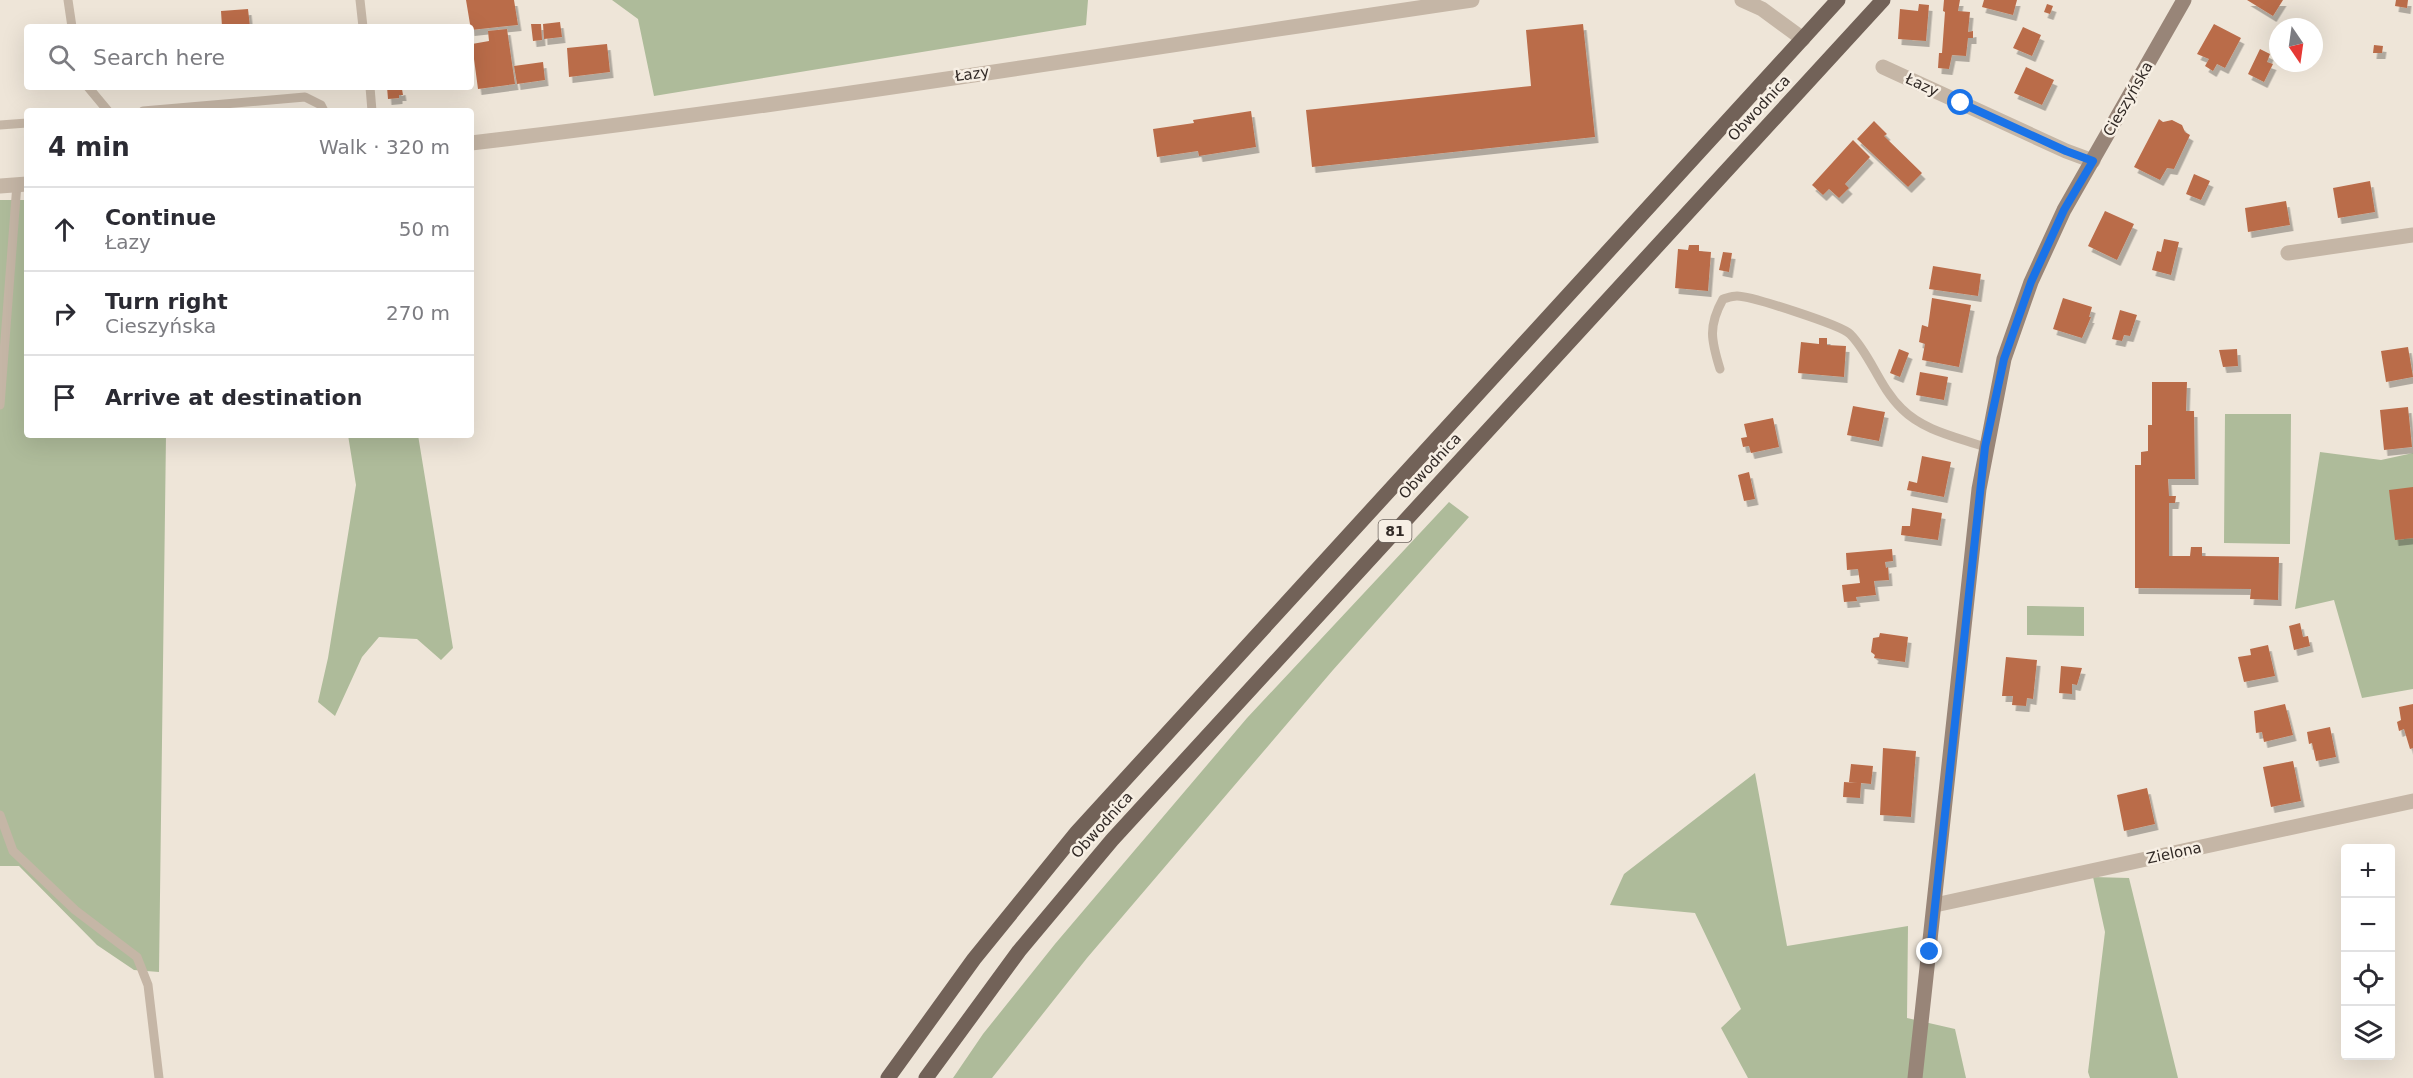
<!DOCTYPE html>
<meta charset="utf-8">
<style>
:root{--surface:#fff;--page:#f2f2f3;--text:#2b2b33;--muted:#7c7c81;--line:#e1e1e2}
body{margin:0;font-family:"DejaVu Sans",sans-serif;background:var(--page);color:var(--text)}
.controls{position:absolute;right:18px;bottom:18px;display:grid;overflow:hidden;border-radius:6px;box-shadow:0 6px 24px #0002}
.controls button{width:54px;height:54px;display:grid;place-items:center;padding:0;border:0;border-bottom:2px solid var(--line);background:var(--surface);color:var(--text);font:30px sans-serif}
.compass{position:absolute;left:2269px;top:18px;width:54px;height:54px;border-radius:50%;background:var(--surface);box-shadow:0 6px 24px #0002;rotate:167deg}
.stop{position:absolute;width:18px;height:18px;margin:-14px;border:4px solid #1a73e8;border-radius:50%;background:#fff}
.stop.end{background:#1a73e8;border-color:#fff;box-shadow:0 2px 6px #0008}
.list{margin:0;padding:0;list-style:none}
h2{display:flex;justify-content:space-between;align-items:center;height:78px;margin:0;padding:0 24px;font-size:26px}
h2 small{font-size:20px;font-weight:400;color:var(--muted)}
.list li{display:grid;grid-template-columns:39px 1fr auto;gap:18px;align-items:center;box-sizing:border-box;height:84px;padding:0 24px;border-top:2px solid var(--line)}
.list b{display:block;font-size:22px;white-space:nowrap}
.list p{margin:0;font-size:20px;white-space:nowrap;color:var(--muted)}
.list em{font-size:20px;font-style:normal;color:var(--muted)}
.icon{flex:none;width:33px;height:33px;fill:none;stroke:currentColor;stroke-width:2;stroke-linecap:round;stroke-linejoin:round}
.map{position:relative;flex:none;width:2413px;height:1078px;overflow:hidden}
.search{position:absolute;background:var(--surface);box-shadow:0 6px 24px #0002;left:24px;top:24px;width:450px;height:66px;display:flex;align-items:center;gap:15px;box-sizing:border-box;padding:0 21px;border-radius:6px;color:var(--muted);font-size:22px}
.panel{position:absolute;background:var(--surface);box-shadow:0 6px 24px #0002;left:24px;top:108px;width:450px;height:330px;border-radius:6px}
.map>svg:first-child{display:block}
.green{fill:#aebb9a}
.building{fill:#ba6c4a;filter:url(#shadow)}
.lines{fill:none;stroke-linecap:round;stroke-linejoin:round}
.lane{stroke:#c5b6a6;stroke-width:9}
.street{stroke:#c5b6a6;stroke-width:15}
.secondary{stroke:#988578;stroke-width:15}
.primary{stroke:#726258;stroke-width:15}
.route{stroke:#1a73e8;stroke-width:8}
.labels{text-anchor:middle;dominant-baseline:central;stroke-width:5;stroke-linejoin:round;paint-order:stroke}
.shield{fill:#f7efe4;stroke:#6d655f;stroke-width:1.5}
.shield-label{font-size:14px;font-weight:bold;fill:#322a26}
.street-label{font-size:15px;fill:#322a26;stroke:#f7efe4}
</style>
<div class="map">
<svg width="2413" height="1078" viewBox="0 0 2413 1078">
<defs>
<filter id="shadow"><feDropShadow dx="3.5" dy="6" stdDeviation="0" flood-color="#0004"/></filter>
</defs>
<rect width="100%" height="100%" fill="#eee5d8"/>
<path class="green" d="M 612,0 L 1088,0 L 1086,25 L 654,96 L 638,19 Z
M 0,200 L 27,200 L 27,435 L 166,435 L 159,972 L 134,970 L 97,945 L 19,866 L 0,866 Z
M 2225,414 L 2291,414 L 2290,544 L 2224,543 Z
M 348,435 L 418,435 L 453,648 L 441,660 L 417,639 L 379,637 L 362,657 L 335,716 L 318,702 L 328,658 L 356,485 Z
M 2320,452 L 2381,460 L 2413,453 L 2413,689 L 2362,698 L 2334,600 L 2295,609 Z
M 1449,502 L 1469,517 L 1333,670 L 1087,958 L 992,1078 L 953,1078 L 983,1034 L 1055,944 L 1247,718 Z
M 2027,606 L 2084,607 L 2084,636 L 2027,635 Z
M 1755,773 L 1787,946 L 1908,926 L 1907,1018 L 1955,1029 L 1966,1078 L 1748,1078 L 1721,1028 L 1741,1009 L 1695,913 L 1610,905 L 1624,874 Z
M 2093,877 L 2129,878 L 2178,1078 L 2090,1078 L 2088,1072 L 2105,932 Z"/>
<path class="building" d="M 466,0 L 514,0 L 518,25 L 471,30 Z
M 1944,0 L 1960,0 L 1958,11 L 1970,12 L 1968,32 L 1973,31 L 1973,38 L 1968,38 L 1966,56 L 1952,55 L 1949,69 L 1938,68 L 1939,53 L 1942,53 L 1945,12 L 1943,11 Z
M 1984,0 L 2017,0 L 2013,15 L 1982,7 Z
M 2247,0 L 2283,0 L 2273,16 Z
M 2396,0 L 2408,0 L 2407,8 L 2395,6 Z
M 1919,4 L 1929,5 L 1926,41 L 1898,39 L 1900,9 L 1918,11 Z
M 2047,4 L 2053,6 L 2050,14 L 2044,12 Z
M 248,9 L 250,27 L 222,27 L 221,11 Z
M 560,22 L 562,37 L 544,39 L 543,24 Z
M 531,24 L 541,24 L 542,40 L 533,41 Z
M 1583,24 L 1595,137 L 1312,167 L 1306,110 L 1531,86 L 1526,30 Z
M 2214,24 L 2241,38 L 2225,68 L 2217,64 L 2213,71 L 2205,66 L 2209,59 L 2197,54 Z
M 2023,27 L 2041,35 L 2032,56 L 2013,48 Z
M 507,29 L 515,84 L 478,89 L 472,44 L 489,41 L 488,31 Z
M 607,44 L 610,72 L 569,77 L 567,48 Z
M 2374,45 L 2383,46 L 2382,53 L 2373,53 Z
M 2260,49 L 2270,54 L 2267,62 L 2273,64 L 2264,82 L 2248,74 Z
M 543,62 L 545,80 L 517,84 L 514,66 Z
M 2026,67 L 2054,80 L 2042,105 L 2014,93 Z
M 387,87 L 398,87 L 398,90 L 402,89 L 403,95 L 399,95 L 399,98 L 388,99 Z
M 1251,111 L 1256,147 L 1199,156 L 1198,151 L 1157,157 L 1153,129 L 1194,123 L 1193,120 Z
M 2159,119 L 2163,122 L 2172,120 L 2182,125 L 2185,132 L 2190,135 L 2174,169 L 2167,168 L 2160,180 L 2134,167 Z
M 1874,121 L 1887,134 L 1884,136 L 1922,173 L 1908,187 L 1857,139 Z
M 1853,140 L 1870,157 L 1845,184 L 1849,188 L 1839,198 L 1829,189 L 1823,195 L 1812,185 Z
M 2194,174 L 2210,181 L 2201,200 L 2186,194 Z
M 2370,181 L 2375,212 L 2338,218 L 2333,188 Z
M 2286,201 L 2290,225 L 2248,232 L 2245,208 Z
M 2105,211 L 2134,224 L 2117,260 L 2088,246 Z
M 2164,239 L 2179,242 L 2171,275 L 2152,270 L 2157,251 L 2161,252 Z
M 1689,245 L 1699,245 L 1699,251 L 1711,252 L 1708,291 L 1675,288 L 1678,249 L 1688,250 Z
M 1723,252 L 1732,253 L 1729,272 L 1719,270 Z
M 1933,266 L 1981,274 L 1978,296 L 1929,289 Z
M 1932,298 L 1971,305 L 1959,367 L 1922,360 L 1925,344 L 1919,342 L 1922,325 L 1928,327 Z
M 2063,298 L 2092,307 L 2089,317 L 2091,317 L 2082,338 L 2053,329 Z
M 2120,310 L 2137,315 L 2130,336 L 2124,335 L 2122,341 L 2112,339 Z
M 1819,338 L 1827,338 L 1827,345 L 1846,346 L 1844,377 L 1798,373 L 1801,342 L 1819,344 Z
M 2408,347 L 2413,377 L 2386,382 L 2381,351 Z
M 1899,349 L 1909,353 L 1900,377 L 1890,373 Z
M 2237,349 L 2238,366 L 2223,367 L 2219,350 Z
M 1920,372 L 1948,377 L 1944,400 L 1916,395 Z
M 2152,382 L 2187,382 L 2186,411 L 2194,411 L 2195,479 L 2168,479 L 2169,496 L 2176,496 L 2175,503 L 2169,503 L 2169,556 L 2190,556 L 2191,547 L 2202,547 L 2202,556 L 2279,557 L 2278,600 L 2250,599 L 2251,589 L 2135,588 L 2135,465 L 2141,465 L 2141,452 L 2148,451 L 2148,425 L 2152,425 Z
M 1853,406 L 1885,412 L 1879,441 L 1847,435 Z
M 2408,407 L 2412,447 L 2384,450 L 2380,410 Z
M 1773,418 L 1779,447 L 1751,453 L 1749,446 L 1743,447 L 1741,438 L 1747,437 L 1744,424 Z
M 1922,456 L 1951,462 L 1944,497 L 1907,490 L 1909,481 L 1917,483 Z
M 1749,472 L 1755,499 L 1744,501 L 1738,475 Z
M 2413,487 L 2413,538 L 2395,540 L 2389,490 Z
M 1912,508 L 1942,513 L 1938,540 L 1901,535 L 1902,526 L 1910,526 Z
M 1892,549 L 1893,561 L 1885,562 L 1886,568 L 1888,567 L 1889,580 L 1874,581 L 1876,595 L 1856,597 L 1857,601 L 1844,602 L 1842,585 L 1860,583 L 1858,569 L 1847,570 L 1846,553 Z
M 2300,623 L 2303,637 L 2308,636 L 2310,646 L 2294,650 L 2289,626 Z
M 1880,633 L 1908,637 L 1905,662 L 1874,658 L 1875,655 L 1871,652 L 1873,638 L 1879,637 Z
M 2268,645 L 2275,676 L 2244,682 L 2238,657 L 2251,655 L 2250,649 Z
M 2006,657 L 2037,660 L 2033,699 L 2027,698 L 2026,706 L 2012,705 L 2013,696 L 2002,696 Z
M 2061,666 L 2082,668 L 2077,685 L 2072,684 L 2072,694 L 2059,693 Z
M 2285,704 L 2293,735 L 2264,742 L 2262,732 L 2256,733 L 2254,711 Z
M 2413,704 L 2413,748 L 2410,749 L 2404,729 L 2399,731 L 2397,722 L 2401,720 L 2399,707 Z
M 2330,727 L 2336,757 L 2316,761 L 2312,743 L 2309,744 L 2307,732 Z
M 1883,748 L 1916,751 L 1911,817 L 1880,815 Z
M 2293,761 L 2301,801 L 2271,807 L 2263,767 Z
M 1851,764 L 1873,766 L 1871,784 L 1861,783 L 1860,798 L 1843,797 L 1844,782 L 1858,783 L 1849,782 Z
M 2147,788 L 2155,824 L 2124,831 L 2117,795 Z"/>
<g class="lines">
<path class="lane" d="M 68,0 L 72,27
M 360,0 L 363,27
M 88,87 L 108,111
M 370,87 L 372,111
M 143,111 L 305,97 L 321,105 L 324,111
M 0,125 L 27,123
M 1720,369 C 1711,340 1708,326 1723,299 C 1727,298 1732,296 1737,296 C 1751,296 1841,325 1850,334 C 1871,355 1879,387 1902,409 C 1924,431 1957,437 1985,447
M 0,405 L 17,184
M 0,815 L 13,851 L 75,910 L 137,957 L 148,985 L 159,1078"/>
<path class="street" d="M 1742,0 L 1762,9 L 1803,39
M 1883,67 L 2066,151 L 2093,161
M 471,143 C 806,104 1139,49 1472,0
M 0,186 L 27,184
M 2288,253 L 2413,235
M 1935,905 L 2413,801"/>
<path class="secondary" d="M 1915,1078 L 1979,489 L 2004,359 L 2031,282 L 2064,210 L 2184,0"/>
<path class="primary" d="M 888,1078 L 974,959 L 1077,832 L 1838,0
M 926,1078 L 1019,951 L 1112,840 L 1883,0"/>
</g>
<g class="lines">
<path class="route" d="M 1930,952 L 1985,447 L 2004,359 L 2031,282 L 2064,210 L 2093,161 L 2066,151 L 1961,103"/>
</g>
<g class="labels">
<rect class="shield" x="1378.5" y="520" width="33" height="22" rx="4.5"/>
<g class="shield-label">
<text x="1395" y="531">81</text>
</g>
<g class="street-label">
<text transform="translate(972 74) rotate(-8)">Łazy</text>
<text transform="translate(1922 85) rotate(25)">Łazy</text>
<text transform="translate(2128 99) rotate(-60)">Cieszyńska</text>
<text transform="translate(1759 108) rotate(-47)">Obwodnica</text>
<text transform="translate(1430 466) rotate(-47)">Obwodnica</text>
<text transform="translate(1102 825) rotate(-48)">Obwodnica</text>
<text transform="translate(2174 853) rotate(-12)">Zielona</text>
</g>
</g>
</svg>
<div class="controls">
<button>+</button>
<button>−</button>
<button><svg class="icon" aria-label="locate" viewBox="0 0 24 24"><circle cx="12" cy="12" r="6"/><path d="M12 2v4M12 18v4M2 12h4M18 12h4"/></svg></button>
<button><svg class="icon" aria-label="layers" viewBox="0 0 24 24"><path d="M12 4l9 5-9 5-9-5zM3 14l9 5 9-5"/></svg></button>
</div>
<svg class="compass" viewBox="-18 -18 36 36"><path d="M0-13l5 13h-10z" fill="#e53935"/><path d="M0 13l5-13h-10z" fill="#7c7c81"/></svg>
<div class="stop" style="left:1961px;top:103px"></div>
<div class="stop end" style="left:1930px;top:952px"></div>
<div class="search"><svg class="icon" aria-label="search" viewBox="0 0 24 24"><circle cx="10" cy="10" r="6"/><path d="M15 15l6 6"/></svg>Search here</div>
<section class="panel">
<h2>4 min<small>Walk · 320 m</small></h2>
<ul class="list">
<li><svg class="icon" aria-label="ahead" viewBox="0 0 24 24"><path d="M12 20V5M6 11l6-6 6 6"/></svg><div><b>Continue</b><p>Łazy</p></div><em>50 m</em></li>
<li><svg class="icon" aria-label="right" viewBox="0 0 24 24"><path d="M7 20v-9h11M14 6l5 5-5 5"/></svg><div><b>Turn right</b><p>Cieszyńska</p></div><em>270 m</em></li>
<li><svg class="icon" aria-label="arrive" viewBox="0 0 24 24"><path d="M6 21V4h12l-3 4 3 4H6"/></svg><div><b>Arrive at destination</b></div></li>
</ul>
</section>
</div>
